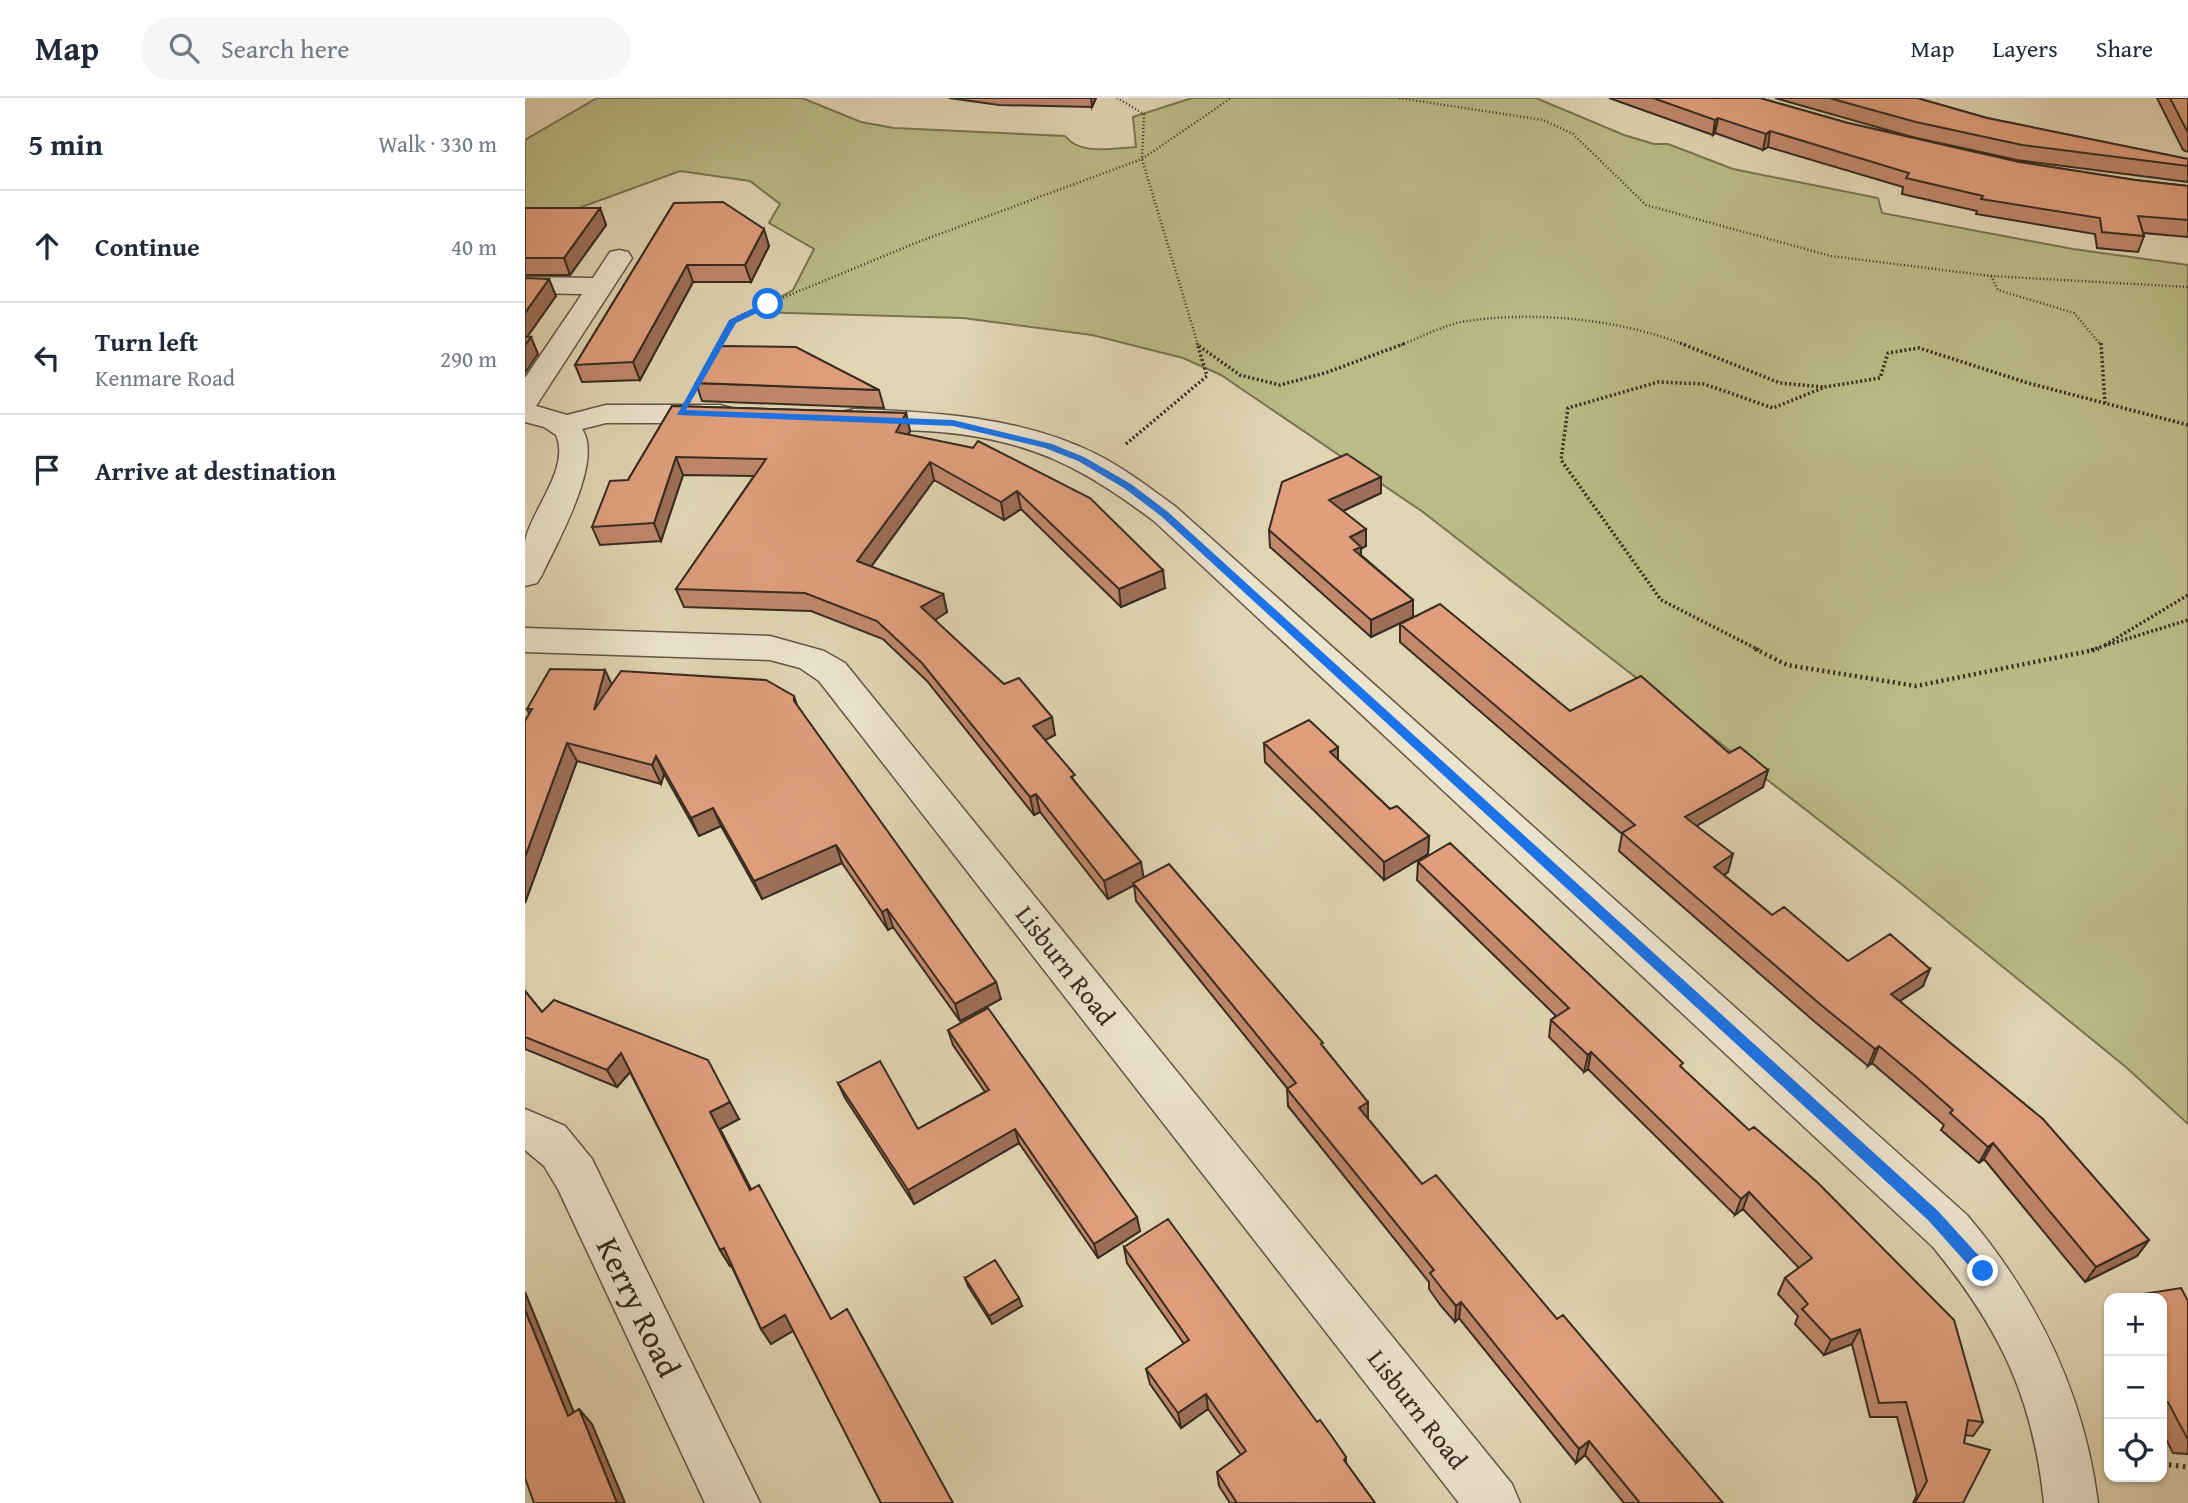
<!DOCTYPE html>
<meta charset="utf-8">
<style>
:root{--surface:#fff;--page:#f6f6f7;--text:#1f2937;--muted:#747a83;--line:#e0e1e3}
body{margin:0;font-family:"Gentium Book Plus",serif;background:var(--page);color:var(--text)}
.controls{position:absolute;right:21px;bottom:21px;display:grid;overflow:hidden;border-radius:14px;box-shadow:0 2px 5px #0004}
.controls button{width:63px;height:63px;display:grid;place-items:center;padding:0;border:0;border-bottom:2px solid var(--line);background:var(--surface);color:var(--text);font:35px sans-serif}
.stop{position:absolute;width:21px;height:21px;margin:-16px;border:5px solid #1a73e8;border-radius:50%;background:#fff}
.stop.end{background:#1a73e8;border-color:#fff;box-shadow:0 2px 7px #0008}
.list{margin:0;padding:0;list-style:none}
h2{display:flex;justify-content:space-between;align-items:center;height:91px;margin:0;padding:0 28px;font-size:30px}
h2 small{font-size:23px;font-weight:400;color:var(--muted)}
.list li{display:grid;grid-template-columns:46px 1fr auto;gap:21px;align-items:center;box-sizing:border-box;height:112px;padding:0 28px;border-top:2px solid var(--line)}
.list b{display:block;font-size:26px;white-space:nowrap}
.list p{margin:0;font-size:23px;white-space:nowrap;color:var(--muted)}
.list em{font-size:23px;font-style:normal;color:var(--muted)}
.icon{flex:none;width:38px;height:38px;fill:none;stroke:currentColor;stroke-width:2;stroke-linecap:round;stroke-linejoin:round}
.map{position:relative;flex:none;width:1663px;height:1405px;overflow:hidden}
header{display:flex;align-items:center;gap:42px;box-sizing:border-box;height:98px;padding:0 35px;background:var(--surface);border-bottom:2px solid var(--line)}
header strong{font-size:33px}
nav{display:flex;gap:38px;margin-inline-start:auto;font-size:24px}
.search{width:490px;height:63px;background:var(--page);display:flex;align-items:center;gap:18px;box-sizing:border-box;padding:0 24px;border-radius:38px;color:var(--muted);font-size:26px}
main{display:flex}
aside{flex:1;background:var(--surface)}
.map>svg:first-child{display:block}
.green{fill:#bbbb87;stroke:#797454;stroke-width:2}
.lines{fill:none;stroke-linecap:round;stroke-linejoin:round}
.minor-casing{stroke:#625646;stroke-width:3}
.path-far3{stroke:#372c21;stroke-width:2.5;stroke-dasharray:1 2.5;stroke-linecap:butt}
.path-far2{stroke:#372c21;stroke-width:3.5;stroke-dasharray:2 2.5;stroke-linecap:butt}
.path-far1{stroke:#372c21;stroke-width:4.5;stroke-dasharray:2 3.5;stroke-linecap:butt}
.path{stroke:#372c21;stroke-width:5;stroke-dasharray:2.5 4.5;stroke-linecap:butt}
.minor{fill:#ece4ce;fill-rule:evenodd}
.wall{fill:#c1886c;stroke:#372c21;stroke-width:2}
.shaded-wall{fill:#9d6f58;stroke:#372c21;stroke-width:2}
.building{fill:#e09e7d;stroke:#372c21;stroke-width:2}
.route{fill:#1a73e8}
.labels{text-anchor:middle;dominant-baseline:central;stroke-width:7;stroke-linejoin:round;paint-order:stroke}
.street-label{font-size:26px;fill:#372c21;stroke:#ece4ce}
.near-street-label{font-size:32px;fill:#372c21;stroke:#ece4ce}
</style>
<header>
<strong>Map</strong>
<div class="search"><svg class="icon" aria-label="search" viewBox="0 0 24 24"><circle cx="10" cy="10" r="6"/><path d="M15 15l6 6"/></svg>Search here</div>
<nav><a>Map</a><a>Layers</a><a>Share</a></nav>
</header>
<main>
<aside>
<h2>5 min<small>Walk · 330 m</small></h2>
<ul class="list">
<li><svg class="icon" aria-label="ahead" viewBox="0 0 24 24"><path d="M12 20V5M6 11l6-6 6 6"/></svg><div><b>Continue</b></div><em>40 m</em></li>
<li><svg class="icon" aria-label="left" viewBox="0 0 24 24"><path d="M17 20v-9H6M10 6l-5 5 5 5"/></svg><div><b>Turn left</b><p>Kenmare Road</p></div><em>290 m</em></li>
<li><svg class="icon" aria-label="arrive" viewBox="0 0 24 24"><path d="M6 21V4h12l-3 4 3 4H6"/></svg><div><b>Arrive at destination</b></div></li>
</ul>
</aside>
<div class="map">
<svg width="1663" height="1405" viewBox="0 0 1663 1405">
<rect width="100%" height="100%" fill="#e1d5b3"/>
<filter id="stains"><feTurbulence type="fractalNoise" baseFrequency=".00286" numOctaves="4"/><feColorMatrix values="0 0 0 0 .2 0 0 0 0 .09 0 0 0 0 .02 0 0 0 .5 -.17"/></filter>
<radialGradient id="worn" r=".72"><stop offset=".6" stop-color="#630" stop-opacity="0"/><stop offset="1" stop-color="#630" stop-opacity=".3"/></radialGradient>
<path class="green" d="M 72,0 L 277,0 L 336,24 L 369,30 L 540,38 C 555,58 589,50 611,49 L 608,19 L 667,0 L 1011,0 L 1099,37 L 1129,46 L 1143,46 L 1208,71 L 1353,100 L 1357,115 L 1548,151 L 1663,167 L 1663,1026 L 1602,970 L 1375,785 L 898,414 L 696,277 L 658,260 L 567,237 L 438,220 L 229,214 L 268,192 L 289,151 L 244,125 L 255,106 L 225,83 L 155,73 L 32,118 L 0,118 L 0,42 Z"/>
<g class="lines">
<defs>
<path id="minor" d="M 94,152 L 103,154 L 107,160 L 11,308 L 42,317 L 81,307 L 195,307 L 206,310 L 210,316 L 206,322 L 195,325 L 81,325 L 57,331 C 79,363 32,444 17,477 L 12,485 L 0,488 C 0,474 0,458 0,444 C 5,413 46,371 31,337 L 19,329 L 0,324 L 0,280 L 57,196 L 0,195 L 0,179 L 68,180 L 85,154 Z
M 329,311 C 411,314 496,319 571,356 C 599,370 625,390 651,409 L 1442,1117 C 1513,1201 1559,1295 1573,1405 L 1519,1405 C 1508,1299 1475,1231 1408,1149 L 629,423 C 557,369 505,342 415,334 C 383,331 349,334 318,326 L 314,320 L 318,314 Z
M 0,530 L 245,538 L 299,553 L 320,565 L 987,1386 L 995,1405 L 934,1405 L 294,583 L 275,570 L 245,562 L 0,554 Z
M 0,1011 L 40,1028 L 67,1061 L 235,1405 L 180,1405 L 33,1091 L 19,1068 L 0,1052 Z"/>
</defs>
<use href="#minor" class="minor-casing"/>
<path class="path-far3" d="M 592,0 L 619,16 L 617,61 L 673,247
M 874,0 L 1018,22 L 1048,36 L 1121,107 L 1306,158 L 1466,178 L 1663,189
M 1466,178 L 1473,192 L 1549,215 L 1576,247
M 193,247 L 202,230 L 214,218 L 393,144 L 617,61 L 706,0
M 876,247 C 897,239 920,226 942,223 C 1011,213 1095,221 1160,247"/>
<path class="path-far2" d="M 1155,245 L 1255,285 L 1299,289
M 1576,245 L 1580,305
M 674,248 L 715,277 L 755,287 L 800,275 L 881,245
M 179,272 L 194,245
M 601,346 L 682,278 L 672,245
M 1580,547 L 1663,497
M 1234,552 L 1136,502 L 1036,362 L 1043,310 L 1133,284 L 1179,286 L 1248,310 L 1300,289 L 1355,280 L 1363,255 L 1394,250 L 1503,285 L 1663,327
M 1566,552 L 1663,522"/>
<path class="path-far1" d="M 1230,551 L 1262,567 L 1391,588 L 1574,551"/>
<path class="path" d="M 1637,1366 L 1663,1369"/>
<use href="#minor" class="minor"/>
</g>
<path class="wall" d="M 424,0 L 571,0 L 567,9 L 474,7 Z
M 1084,0 L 1235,0 L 1323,25 L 1494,64 L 1610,82 L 1663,88 L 1663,139 L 1618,135 L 1619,138 L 1613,154 L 1572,150 L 1570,136 L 1451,116 L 1452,113 L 1377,96 L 1378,89 L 1243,49 L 1238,52 L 1190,35 L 1188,37 Z
M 1250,0 L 1392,0 L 1462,20 L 1663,61 L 1663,84 L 1492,62 L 1387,39 Z
M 1632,0 L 1663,0 L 1663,54 L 1658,52 Z
M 149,105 L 244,148 L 226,184 L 168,184 L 115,282 L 57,284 L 50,267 Z
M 0,110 L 75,110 L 81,127 L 45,177 L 0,177 Z
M 171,285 L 354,292 L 359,310 L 177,303 Z
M 147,308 L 381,315 L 385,333 L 383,337 L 448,350 L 640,490 L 596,509 L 496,411 L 479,422 L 409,382 L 346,469 L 418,496 L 422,514 L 409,522 L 530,637 L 520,642 L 619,780 L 798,949 L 843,1021 L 897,1086 L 1032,1221 L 1198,1405 L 1099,1405 L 1060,1357 L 1051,1365 L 934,1220 L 930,1224 L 916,1208 L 904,1191 L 904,1184 L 763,1008 L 762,990 L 611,803 L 609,787 L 583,801 L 515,714 L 509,717 L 402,583 L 358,541 L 286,513 L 159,509 L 151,491 L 229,378 L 158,377 L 136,443 L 75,447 L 67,429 L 103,382 Z
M 856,379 L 856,395 L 818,413 L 841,448 L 836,451 L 836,457 L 888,502 L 888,519 L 846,539 L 745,449 L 744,432 Z
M 875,526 L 1045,613 L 1204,655 L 1243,672 L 1238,689 L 1171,728 L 1203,774 L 1199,777 L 1247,817 L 1323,863 L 1398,888 L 1375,903 L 1624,1142 L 1612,1158 L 1560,1184 L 1459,1061 L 1454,1065 L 1416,1032 L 1419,1027 L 1347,965 L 1343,968 L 1290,924 L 1094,753 L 1097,736 L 875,544 Z
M 87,586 L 269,598 L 272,607 L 476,901 L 435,923 L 368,829 L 363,832 L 317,765 L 237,801 L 196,728 L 174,738 L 139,676 L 136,686 L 52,663 L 0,805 L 0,623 L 4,616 L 2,611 Z
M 739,645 L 813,662 L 865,711 L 904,738 L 903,756 L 859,782 L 740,664 Z
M 893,764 L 1157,970 L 1458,1324 L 1448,1338 L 1440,1337 L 1439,1345 L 1438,1405 L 1388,1405 L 1392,1397 L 1372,1319 L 1345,1319 L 1327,1246 L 1299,1257 L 1270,1226 L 1273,1218 L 1253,1196 L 1260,1180 L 1274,1170 L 1218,1111 L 1210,1117 L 1063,971 L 1059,974 L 1024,939 L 1026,922 L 1031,918 L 892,782 Z
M 0,893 L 17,914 L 214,1021 L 195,1031 L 226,1091 L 306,1221 L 428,1405 L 268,1233 L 246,1246 L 236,1231 L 206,1167 L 205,1168 L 195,1152 L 105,974 L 92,989 L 0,951 Z
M 423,932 L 615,1133 L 573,1160 L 494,1045 L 389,1106 L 320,1000 L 313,985 L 393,1031 L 460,994 L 428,947 Z
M 599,1149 L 792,1324 L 821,1359 L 821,1365 L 850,1405 L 705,1405 L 694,1388 L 692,1374 L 716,1357 L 683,1311 L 656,1330 L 625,1286 L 621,1271 L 659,1246 L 602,1165 Z
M 440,1180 L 497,1208 L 467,1226 L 443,1188 Z
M 1637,1200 L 1663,1203 L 1663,1356 L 1648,1355 L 1637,1333 Z
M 1584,1210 L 1584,1226 L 1580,1216 Z"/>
<path class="shaded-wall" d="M 566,0 L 571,0 L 567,9 Z
M 1193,20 L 1190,35 L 1188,37 L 1190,22 Z
M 1245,33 L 1243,49 L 1238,52 L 1241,36 Z
M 75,110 L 81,127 L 45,177 L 39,160 Z
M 239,131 L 244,148 L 226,184 L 220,167 Z
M 162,167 L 168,184 L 115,282 L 108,264 Z
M 24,181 L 31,198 L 0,242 L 0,215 Z
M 6,239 L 13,256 L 0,275 L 0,247 Z
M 381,315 L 385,333 L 375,352 L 371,334 Z
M 151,359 L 158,377 L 136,443 L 129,425 Z
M 405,364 L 409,382 L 337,481 L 332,463 Z
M 856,379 L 856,395 L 805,419 L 804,402 Z
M 492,393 L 496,411 L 479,422 L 476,404 Z
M 841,431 L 841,448 L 836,451 L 835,466 L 829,469 L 825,439 Z
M 638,472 L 640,490 L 596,509 L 594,491 Z
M 418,496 L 422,514 L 401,528 L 396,509 Z
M 888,502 L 888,519 L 846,539 L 846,522 Z
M 80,572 L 89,591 L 69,612 Z
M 527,619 L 530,637 L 512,646 L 508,628 Z
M 42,645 L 52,663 L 0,805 L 0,759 Z
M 813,649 L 813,667 L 805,654 Z
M 131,658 L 139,676 L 136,686 L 127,667 Z
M 1243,672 L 1238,689 L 1156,737 L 1160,719 Z
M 511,696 L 515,714 L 509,717 L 505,699 Z
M 188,710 L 196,728 L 174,738 L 166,720 Z
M 904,738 L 903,756 L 859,782 L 859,764 Z
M 311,747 L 317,765 L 237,801 L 229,783 Z
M 1208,756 L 1203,774 L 1185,786 L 1189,769 Z
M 616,764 L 619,782 L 583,801 L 579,783 Z
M 362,811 L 368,829 L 363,832 L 357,814 Z
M 1405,871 L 1398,888 L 1359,913 L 1366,896 Z
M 471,884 L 476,901 L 435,923 L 430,906 Z
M 1354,948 L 1347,965 L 1343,968 L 1350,951 Z
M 1066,954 L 1063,971 L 1059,974 L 1063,957 Z
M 96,955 L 106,973 L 92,989 L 82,972 Z
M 205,1004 L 214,1021 L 195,1031 L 234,1108 L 185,1014 Z
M 843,1004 L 843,1021 L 834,1010 Z
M 490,1031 L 494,1045 L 389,1106 L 383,1092 Z
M 1468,1045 L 1459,1061 L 1454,1065 L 1463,1049 Z
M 1224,1094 L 1218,1111 L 1210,1117 L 1216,1101 Z
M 612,1119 L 615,1133 L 573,1160 L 569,1146 Z
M 1624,1142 L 1612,1158 L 1560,1184 L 1571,1169 Z
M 199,1150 L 208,1166 L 205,1168 L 195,1152 Z
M 0,1194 L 56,1332 L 43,1318 L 0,1212 Z
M 494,1200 L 497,1208 L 467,1226 L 464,1218 Z
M 936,1204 L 934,1220 L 930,1224 L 931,1208 Z
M 260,1217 L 269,1232 L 246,1246 L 236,1231 Z
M 1335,1231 L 1327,1246 L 1299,1257 L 1306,1242 Z
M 681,1296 L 683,1311 L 656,1330 L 653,1315 Z
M 54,1311 L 67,1326 L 100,1405 L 92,1405 Z
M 1064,1343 L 1060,1357 L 1051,1365 L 1054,1351 Z"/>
<path class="building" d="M 1128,0 L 1235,0 L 1323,25 L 1494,64 L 1610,82 L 1663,88 L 1663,122 L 1613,118 L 1619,138 L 1577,134 L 1575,120 L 1456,101 L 1458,98 L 1381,80 L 1384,75 L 1245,33 L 1241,36 L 1193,20 L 1190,22 Z
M 1304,0 L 1392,0 L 1462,20 L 1663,61 L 1663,68 L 1497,47 L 1391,24 Z
M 1645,0 L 1663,0 L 1663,35 Z
M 198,104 L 239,131 L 220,167 L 162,167 L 108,264 L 50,267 L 149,105 Z
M 0,110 L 75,110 L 39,160 L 0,160 Z
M 0,180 L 24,181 L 0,215 Z
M 0,239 L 6,239 L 0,247 Z
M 194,248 L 271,249 L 354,292 L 171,285 Z
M 147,308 L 381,315 L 371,334 L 448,350 L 453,343 L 565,400 L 638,472 L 594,491 L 492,393 L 476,404 L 405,364 L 332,463 L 418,496 L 396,509 L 479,586 L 494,580 L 527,619 L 508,628 L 550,677 L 546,679 L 616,764 L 579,783 L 511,696 L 505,699 L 397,565 L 352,523 L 280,495 L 151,491 L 241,361 L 151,359 L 129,425 L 67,429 L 85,383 L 103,382 Z
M 822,356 L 856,379 L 804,402 L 841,431 L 825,439 L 836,449 L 829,452 L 888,502 L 846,522 L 744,432 L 757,384 Z
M 915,506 L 1045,613 L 1116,578 L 1204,655 L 1215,649 L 1243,672 L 1160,719 L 1208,756 L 1189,769 L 1247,817 L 1259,809 L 1323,863 L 1365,836 L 1405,871 L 1366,896 L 1518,1021 L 1624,1142 L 1571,1169 L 1468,1045 L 1463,1049 L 1425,1015 L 1428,1012 L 1391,979 L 1354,948 L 1350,951 L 1296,907 L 1097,735 L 1110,727 L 875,526 Z
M 25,571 L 80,572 L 69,612 L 96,573 L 241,582 L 269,598 L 269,603 L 471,884 L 430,906 L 362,811 L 357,814 L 311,747 L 229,783 L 188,710 L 166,720 L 131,658 L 127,667 L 42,645 L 0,759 L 0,623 L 7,611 L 2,611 Z
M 784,622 L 813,649 L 805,654 L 865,711 L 872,708 L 904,738 L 859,764 L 739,645 Z
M 925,745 L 1158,965 L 1155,968 L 1224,1032 L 1229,1029 L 1292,1084 L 1429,1222 L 1458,1324 L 1443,1322 L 1439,1345 L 1465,1352 L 1438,1405 L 1390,1405 L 1402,1383 L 1381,1304 L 1354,1305 L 1335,1231 L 1306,1242 L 1277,1211 L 1283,1206 L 1260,1180 L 1287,1160 L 1224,1094 L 1216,1101 L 1066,954 L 1063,957 L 1026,922 L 1044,910 L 893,764 Z
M 644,766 L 798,945 L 796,946 L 843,1004 L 834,1010 L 897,1086 L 911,1077 L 1032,1221 L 1038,1217 L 1198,1405 L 1115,1405 L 1064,1343 L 1054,1351 L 936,1204 L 931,1208 L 918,1192 L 905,1175 L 909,1172 L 762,991 L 771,985 L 608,785 Z
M 0,893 L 17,914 L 29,902 L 183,962 L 205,1004 L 185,1014 L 225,1092 L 234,1087 L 306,1221 L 322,1211 L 428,1405 L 356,1405 L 260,1217 L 236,1231 L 199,1150 L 195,1152 L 96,955 L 82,972 L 0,939 Z
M 463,910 L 612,1119 L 569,1146 L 490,1031 L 383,1092 L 313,985 L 355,963 L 393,1031 L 464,992 L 423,932 Z
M 643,1121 L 792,1324 L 795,1322 L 808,1340 L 821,1359 L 819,1362 L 850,1405 L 712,1405 L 692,1374 L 721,1353 L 681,1296 L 653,1315 L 621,1271 L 664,1242 L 599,1149 Z
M 470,1162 L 494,1200 L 464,1218 L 440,1180 Z
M 1656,1190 L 1663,1203 L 1663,1340 L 1662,1340 L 1643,1304 L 1637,1305 L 1637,1200 L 1593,1200 Z
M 0,1212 L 43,1318 L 54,1311 L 92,1405 L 9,1405 L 0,1380 Z"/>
<path class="route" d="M 243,203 L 246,208 L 211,225 L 161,312 L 428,322 L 527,346 L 559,359 L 606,386 L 643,414 L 1413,1113 L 1463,1168 L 1466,1173 L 1463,1178 L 1453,1178 L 1403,1122 L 636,418 L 599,390 L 553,363 L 520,350 L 428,328 L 152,317 L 204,222 Z"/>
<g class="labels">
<g class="street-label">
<text transform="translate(541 867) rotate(52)">Lisburn Road</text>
<text transform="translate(893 1311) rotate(52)">Lisburn Road</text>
</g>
<g class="near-street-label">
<text transform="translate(114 1209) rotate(64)">Kerry Road</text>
</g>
</g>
<rect width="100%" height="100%" filter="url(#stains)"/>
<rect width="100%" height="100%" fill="url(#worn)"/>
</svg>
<div class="controls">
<button>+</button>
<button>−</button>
<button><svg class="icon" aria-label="locate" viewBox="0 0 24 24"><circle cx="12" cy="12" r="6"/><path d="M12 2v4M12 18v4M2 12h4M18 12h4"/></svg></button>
</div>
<div class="stop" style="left:243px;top:206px"></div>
<div class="stop end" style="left:1458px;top:1173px"></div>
</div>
</main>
